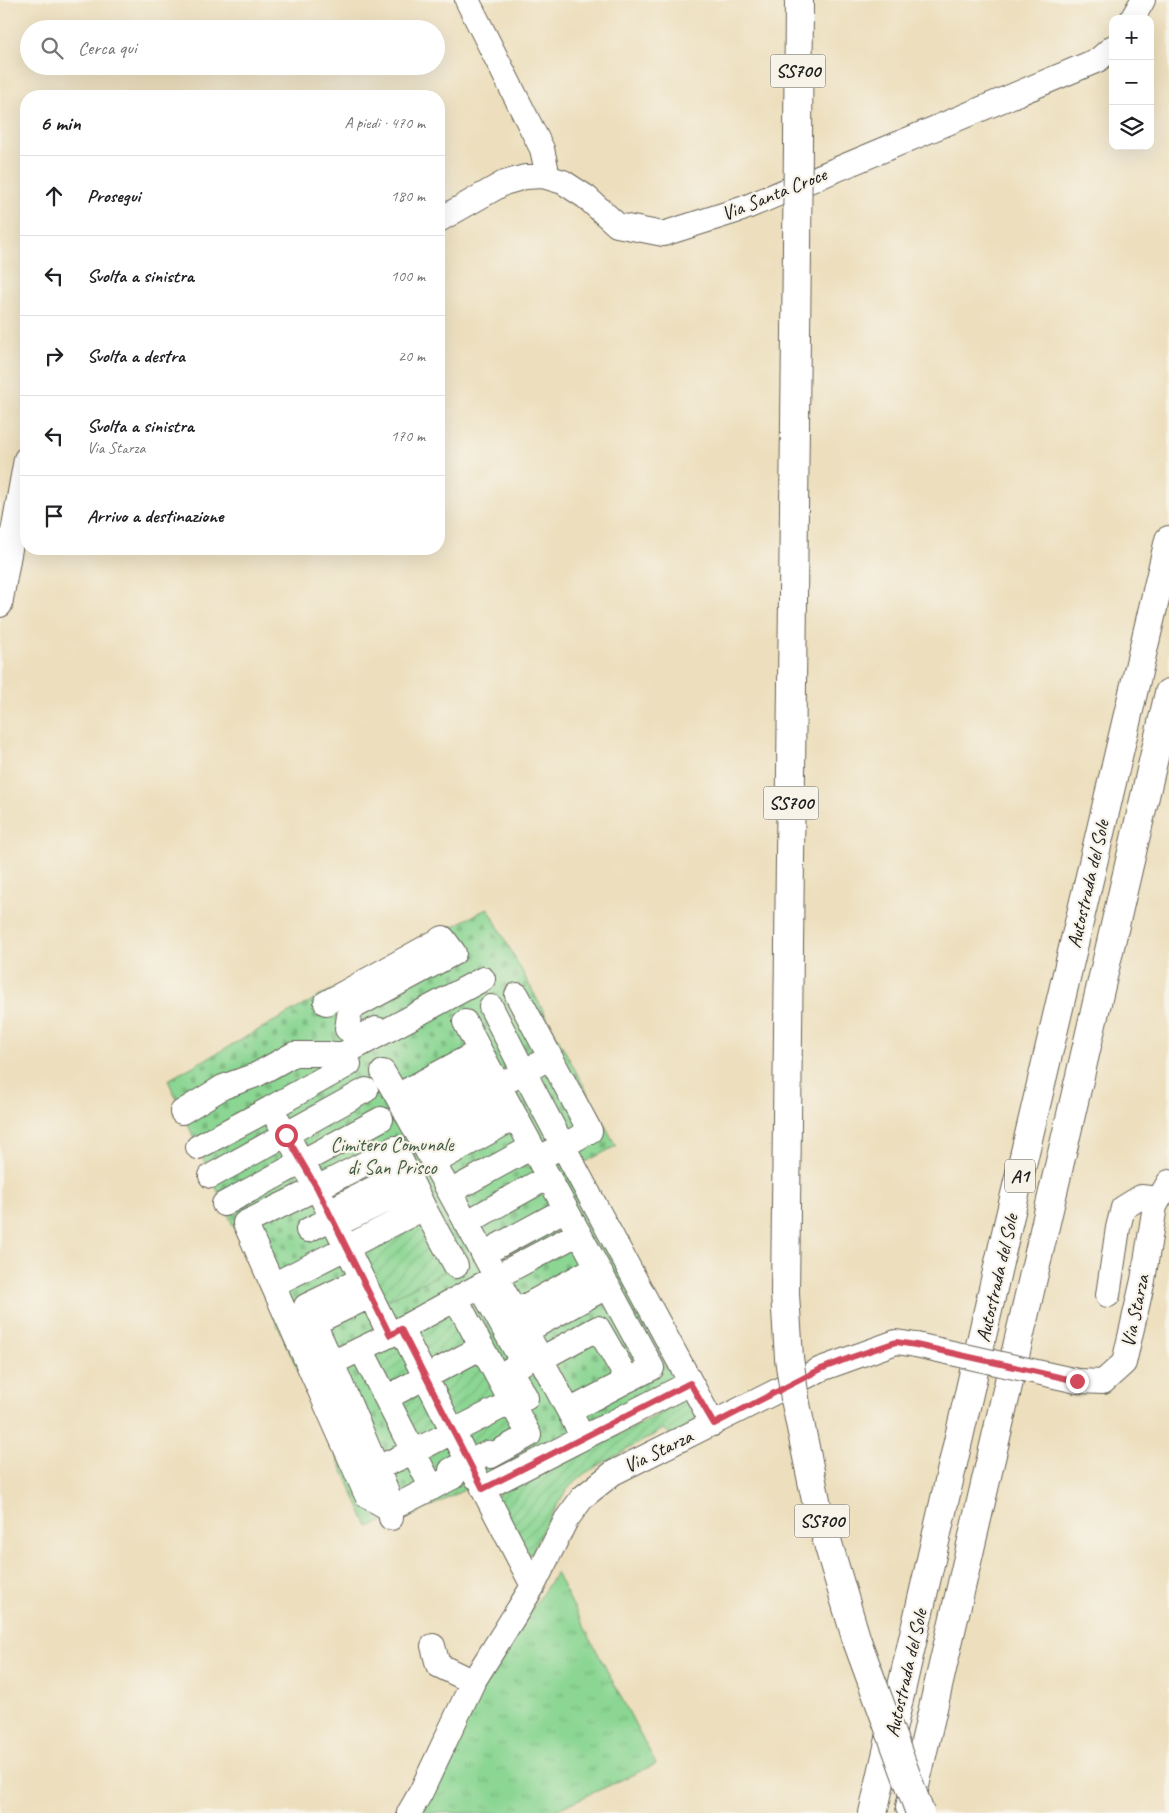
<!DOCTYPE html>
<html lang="it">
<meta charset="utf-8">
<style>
:root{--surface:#fff;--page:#f6f6f6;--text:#202124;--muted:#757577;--line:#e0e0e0}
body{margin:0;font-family:Caveat,sans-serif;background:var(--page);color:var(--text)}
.controls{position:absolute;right:15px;top:15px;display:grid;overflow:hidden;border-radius:10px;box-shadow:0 5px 20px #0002}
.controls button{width:45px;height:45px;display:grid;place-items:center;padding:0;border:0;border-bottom:1px solid var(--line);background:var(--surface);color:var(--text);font:25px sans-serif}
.stop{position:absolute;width:15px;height:15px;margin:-11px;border:4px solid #d1495b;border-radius:50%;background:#fff}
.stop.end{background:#d1495b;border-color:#fff;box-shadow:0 1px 5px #0008}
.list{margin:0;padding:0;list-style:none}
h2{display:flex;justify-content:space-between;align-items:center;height:65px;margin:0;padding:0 20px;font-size:21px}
h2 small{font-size:16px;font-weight:400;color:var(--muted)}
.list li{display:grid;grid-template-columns:32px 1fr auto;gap:15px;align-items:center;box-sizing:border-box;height:80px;padding:0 20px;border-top:1px solid var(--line)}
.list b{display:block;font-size:19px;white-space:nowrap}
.list p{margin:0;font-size:16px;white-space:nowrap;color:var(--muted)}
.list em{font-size:16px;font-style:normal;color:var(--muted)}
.icon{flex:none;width:28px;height:28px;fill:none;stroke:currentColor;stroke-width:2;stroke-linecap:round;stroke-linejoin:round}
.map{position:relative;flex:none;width:1169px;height:1813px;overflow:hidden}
.search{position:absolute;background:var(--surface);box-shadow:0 5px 20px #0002;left:20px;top:20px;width:425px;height:55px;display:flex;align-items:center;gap:12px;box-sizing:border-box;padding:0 18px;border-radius:28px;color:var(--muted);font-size:19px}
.panel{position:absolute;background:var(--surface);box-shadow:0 5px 20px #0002;left:20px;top:90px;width:425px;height:465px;border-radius:20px}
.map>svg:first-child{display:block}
.grass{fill:url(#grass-tufts);stroke:#547958}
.cemetery{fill:url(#cemetery-stones);stroke:#547958}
.garden{fill:url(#garden-furrows);stroke:#547958}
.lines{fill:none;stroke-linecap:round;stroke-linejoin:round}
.minor-casing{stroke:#656054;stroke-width:26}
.highway-casing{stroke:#656054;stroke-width:30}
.minor{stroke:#fff;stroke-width:24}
.highway{stroke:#fff;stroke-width:28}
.minor-bridge-casing{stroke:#656054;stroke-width:26;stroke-linecap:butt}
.highway-bridge-casing{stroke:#656054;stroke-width:30;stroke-linecap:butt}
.minor-bridge{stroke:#fff;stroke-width:24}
.highway-bridge{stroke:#fff;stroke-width:28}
.route{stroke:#d1495b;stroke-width:6}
.labels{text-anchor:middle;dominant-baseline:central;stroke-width:4.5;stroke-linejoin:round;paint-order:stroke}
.shield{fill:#f7f3e8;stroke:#5e5c59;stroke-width:1}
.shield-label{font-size:19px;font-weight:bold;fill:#1c1c1c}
.street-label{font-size:20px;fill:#1c1c1c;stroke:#f7f3e8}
.park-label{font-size:20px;fill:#435d46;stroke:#f7f3e8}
</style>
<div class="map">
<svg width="1169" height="1813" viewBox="0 0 1169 1813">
<defs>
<pattern id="grass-tufts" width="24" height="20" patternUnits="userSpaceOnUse" patternTransform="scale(1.25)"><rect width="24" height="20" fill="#8bd693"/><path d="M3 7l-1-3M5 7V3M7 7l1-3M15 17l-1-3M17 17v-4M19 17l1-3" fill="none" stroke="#77b77e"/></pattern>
<pattern id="cemetery-stones" width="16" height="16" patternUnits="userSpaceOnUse" patternTransform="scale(1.25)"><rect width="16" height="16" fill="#8bd693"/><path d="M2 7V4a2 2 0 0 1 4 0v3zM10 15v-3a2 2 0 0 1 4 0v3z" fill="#77b77e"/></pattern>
<pattern id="garden-furrows" width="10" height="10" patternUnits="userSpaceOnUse" patternTransform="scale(1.25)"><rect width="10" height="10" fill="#8bd693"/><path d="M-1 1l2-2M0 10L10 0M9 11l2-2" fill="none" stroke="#77b77e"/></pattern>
</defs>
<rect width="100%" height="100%" fill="#f7f3e8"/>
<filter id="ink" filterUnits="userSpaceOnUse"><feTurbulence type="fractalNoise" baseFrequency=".02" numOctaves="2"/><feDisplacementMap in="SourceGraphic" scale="10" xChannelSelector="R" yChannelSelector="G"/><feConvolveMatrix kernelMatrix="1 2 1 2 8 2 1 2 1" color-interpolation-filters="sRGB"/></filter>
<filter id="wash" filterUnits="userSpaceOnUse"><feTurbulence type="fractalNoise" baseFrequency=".0096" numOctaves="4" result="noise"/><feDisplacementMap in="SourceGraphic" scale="20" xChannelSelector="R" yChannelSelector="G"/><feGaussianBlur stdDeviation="1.12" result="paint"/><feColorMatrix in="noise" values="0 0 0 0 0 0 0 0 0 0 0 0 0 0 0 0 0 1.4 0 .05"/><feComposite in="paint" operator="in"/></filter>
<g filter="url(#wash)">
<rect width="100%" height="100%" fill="#eddfbd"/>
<path class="grass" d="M 556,1573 L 656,1764 L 549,1813 L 426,1813 L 424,1803 L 485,1680 Z"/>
<path class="cemetery" d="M 488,908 L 616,1146 L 566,1172 L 678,1383 L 410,1517 L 406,1511 L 391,1519 L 368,1527 L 168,1080 L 320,996 Z"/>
<path class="garden" d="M 424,1208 L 456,1266 L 375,1306 L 347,1248 Z
M 456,1299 L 529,1435 L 432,1488 L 361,1349 Z
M 685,1393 L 696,1413 L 696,1420 L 673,1438 L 664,1429 L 585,1473 L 571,1485 L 564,1494 L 543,1529 L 530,1556 L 495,1502 L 503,1485 L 514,1478 L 520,1486 L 675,1406 L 670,1395 Z"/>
</g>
<g filter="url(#ink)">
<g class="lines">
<defs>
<path id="minor" d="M 467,0 L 542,149 L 546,167 L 543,176
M 1132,19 L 1143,0
M 439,220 L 504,183 L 525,177 L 543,176 L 563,182 L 586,197 L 617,225 L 663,234 L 742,209 L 1098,60 L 1113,47
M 0,605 L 26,459
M 326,1003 L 443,938 L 454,953 L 350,1009 L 347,1029 L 361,1036 L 376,1029 L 384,1032
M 491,1007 L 524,1072 L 538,1064
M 465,1022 L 480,1051
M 383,1072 L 397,1096
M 271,1108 L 349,1064 L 343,1054 L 483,979
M 182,1112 L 223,1087 L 256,1075 L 294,1054 L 343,1054
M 406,1113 L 489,1068
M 416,1131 L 524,1072 L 563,1146 L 590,1131 L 517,995
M 424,1146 L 507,1102
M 198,1147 L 271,1108 L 317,1188 L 245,1223 L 367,1496 L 390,1509 L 453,1477 L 451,1470 L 488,1453 L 491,1456 L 529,1435 L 456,1299
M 549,1153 L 563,1146 L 713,1424
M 433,1163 L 516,1117
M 211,1176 L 366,1090
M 394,1178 L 401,1193 L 348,1219 L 341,1205 Z
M 450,1192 L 532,1147
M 224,1204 L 381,1119
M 466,1223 L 548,1177
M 308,1230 L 345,1212
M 483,1254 L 566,1209
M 456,1266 L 424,1208 L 395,1148 L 317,1188 L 390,1335 L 487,1282
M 496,1277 L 579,1233
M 273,1285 L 424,1208
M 480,1286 L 523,1363 L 511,1369 L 526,1398
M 1108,1295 L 1118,1228 L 1123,1208 L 1141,1197 L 1159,1199
M 515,1312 L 597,1267
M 314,1323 L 370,1296
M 401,1329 L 476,1477
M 526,1331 L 608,1286
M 390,1335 L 332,1363 L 387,1492 L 391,1518
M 361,1349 L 432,1488
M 541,1359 L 397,1096 L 480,1051 L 652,1368 L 628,1380
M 332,1363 L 306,1306 L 362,1279
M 1077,1381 L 1103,1382 L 1124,1363 L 1143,1280 L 1155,1206 L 1169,1182
M 386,1398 L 482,1347
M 569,1411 L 628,1380 L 598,1328 L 541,1359 L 580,1432
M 377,1468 L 413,1452 L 511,1402
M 533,1586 L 483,1489 L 690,1383
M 433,1646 L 438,1665 L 473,1682
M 409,1813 L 421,1792 L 473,1682 L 533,1586 L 566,1520 L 583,1497 L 613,1473 L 821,1369 L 896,1342 L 916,1345"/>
<path id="highway" d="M 798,142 L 799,0
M 789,1358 L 785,1294 L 797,248
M 795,1399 L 818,1510 L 857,1641
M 910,1807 L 1169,693
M 873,1813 L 997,1271 L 1169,540"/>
</defs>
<use href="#minor" class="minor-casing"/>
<use href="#highway" class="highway-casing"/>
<use href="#minor" class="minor"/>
<use href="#highway" class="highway"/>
<defs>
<path id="minor-bridge" d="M 916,1345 L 1077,1381"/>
<path id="highway-bridge" d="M 797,248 L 798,142
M 789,1358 L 795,1399
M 857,1641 L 920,1813"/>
</defs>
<use href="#minor-bridge" class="minor-bridge-casing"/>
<use href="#highway-bridge" class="highway-bridge-casing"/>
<use href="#minor-bridge" class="minor-bridge"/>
<use href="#highway-bridge" class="highway-bridge"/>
</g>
</g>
<g class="lines" filter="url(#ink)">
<path class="route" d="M 286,1135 L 317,1188 L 390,1335 L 401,1329 L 483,1489 L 690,1383 L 714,1424 L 821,1369 L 852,1357 L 896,1342 L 916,1345 L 1077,1381"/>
</g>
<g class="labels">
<g class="shield">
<rect x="770.5" y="54.5" width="55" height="33" rx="4"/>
<rect x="763.5" y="786.5" width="55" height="33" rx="4"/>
<rect x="1005" y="1159.5" width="30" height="33" rx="4"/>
<rect x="794.5" y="1504.5" width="55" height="33" rx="4"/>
</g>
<g class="shield-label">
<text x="798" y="71">SS700</text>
<text x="791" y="803">SS700</text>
<text x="1020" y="1176">A1</text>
<text x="822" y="1521">SS700</text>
</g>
<g class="street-label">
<text transform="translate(774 194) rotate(-22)">Via Santa Croce</text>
<text transform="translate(1088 884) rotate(-77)">Autostrada del Sole</text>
<text transform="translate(997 1278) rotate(-77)">Autostrada del Sole</text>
<text transform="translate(1135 1311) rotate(-78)">Via Starza</text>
<text transform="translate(658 1451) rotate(-26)">Via Starza</text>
<text transform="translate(906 1673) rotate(-77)">Autostrada del Sole</text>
</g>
<g class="park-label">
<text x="392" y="1144">Cimitero Comunale<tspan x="392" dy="23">di San Prisco</tspan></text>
</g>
</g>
</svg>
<div class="controls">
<button>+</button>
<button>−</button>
<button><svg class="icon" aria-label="layers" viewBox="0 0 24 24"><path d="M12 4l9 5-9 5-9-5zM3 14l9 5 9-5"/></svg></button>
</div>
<div class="stop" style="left:286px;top:1135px"></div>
<div class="stop end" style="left:1077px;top:1381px"></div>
<div class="search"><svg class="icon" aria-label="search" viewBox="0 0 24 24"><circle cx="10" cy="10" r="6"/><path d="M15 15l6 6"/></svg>Cerca qui</div>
<section class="panel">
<h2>6 min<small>A piedi · 470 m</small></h2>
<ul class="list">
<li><svg class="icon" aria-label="ahead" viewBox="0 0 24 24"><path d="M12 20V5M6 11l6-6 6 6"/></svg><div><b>Prosegui</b></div><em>180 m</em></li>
<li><svg class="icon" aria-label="left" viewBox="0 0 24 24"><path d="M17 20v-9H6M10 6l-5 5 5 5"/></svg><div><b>Svolta a sinistra</b></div><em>100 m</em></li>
<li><svg class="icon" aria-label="right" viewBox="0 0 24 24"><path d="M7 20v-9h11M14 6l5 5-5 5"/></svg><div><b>Svolta a destra</b></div><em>20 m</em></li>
<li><svg class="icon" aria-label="left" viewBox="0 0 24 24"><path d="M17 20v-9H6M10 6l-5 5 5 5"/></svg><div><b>Svolta a sinistra</b><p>Via Starza</p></div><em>170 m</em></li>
<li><svg class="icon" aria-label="arrive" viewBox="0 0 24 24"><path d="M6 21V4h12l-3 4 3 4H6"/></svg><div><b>Arrivo a destinazione</b></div></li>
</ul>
</section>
</div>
